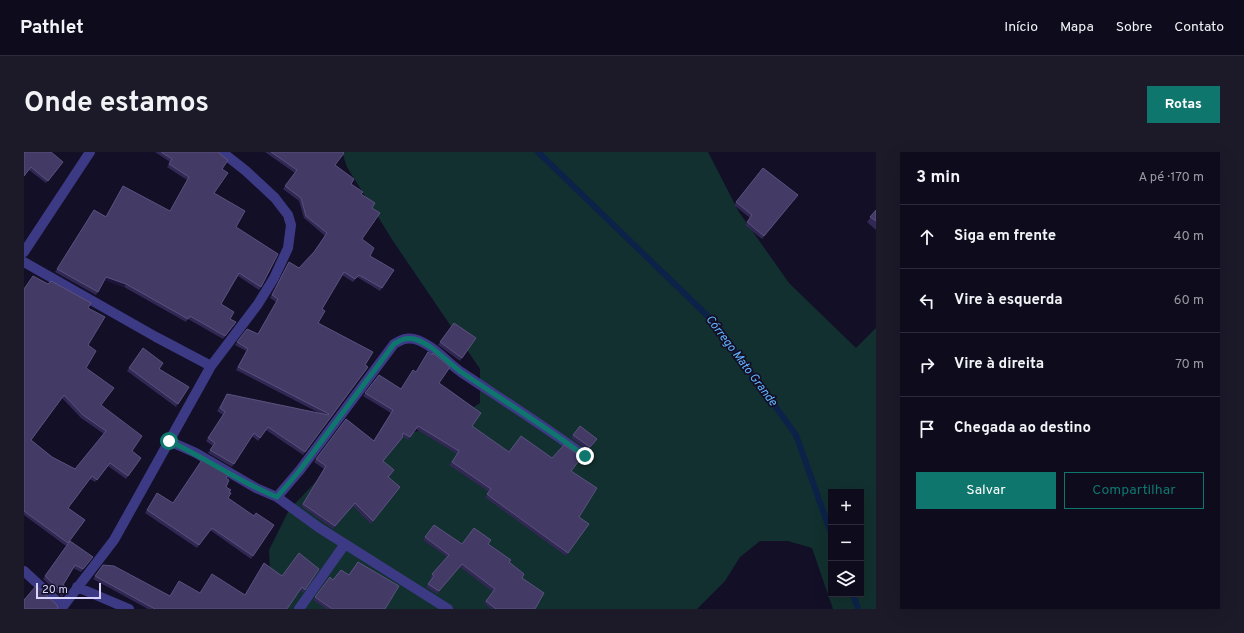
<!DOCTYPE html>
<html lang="pt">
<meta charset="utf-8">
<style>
:root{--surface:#0e0b1c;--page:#1c1929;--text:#f1f3f6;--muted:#9b9ba3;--line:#2e2b3b;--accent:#0f766e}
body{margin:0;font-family:Overpass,sans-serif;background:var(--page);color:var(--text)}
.controls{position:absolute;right:12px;bottom:12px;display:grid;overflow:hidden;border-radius:0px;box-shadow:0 4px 16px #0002}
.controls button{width:36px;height:36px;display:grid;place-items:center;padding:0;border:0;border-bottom:1px solid var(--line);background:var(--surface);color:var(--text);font:20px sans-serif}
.scale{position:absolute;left:12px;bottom:10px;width:65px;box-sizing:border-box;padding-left:4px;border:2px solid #d9d4ff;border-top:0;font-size:11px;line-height:14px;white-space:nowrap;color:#d9d4ff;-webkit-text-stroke:3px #130f26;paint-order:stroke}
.stop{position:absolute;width:12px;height:12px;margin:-9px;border:3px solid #0f766e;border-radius:50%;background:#fff}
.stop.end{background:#0f766e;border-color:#fff;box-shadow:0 1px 4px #0008}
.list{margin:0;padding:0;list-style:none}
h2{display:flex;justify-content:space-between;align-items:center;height:52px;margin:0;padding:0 16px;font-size:17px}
h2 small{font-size:13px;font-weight:400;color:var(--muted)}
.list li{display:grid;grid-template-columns:26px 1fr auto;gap:12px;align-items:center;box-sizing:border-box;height:64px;padding:0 16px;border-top:1px solid var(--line)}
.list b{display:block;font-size:15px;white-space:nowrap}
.list em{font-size:13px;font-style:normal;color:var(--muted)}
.actions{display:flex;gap:8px;padding:12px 16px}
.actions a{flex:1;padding:9px 0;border:1px solid var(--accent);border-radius:0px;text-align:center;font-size:14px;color:var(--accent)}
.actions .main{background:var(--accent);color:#fff}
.icon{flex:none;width:22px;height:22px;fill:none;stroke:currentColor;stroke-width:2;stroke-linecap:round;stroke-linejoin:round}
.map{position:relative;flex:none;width:852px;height:457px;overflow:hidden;border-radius:0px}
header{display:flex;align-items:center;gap:24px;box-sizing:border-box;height:56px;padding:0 20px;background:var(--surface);border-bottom:1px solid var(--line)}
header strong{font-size:19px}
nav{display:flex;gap:22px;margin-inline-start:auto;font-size:14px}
.intro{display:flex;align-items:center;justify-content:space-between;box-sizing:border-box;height:96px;padding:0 24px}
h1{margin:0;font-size:28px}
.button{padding:10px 18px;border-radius:0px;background:var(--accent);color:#fff;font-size:14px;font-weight:700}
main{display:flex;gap:24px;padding:0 24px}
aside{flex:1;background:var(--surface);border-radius:0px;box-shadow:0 4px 16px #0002}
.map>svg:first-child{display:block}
.green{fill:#12302f;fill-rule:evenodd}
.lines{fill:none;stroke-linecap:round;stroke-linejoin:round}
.stream{stroke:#0c2248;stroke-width:6}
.minor{stroke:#3d3a85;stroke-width:10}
.wall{fill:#312854;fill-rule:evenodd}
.shaded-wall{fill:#1d163a}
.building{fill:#433a66;stroke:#5a527e;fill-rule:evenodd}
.route{stroke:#0f766e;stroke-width:5}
.labels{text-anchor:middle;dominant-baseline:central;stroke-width:3.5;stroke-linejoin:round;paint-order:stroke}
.water-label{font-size:12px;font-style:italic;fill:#62b6ff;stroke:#130f26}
</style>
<header>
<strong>Pathlet</strong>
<nav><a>Início</a><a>Mapa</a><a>Sobre</a><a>Contato</a></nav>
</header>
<div class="intro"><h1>Onde estamos</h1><a class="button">Rotas</a></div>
<main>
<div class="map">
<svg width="852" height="457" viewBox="0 0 852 457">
<rect width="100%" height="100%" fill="#130f26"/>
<path class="green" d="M 318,0 L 684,0 L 715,60 L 765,131 L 832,196 L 852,176 L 852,457 L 809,457 L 788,396 L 764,389 L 736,389 L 716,405 L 701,429 L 673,457 L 259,457 L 247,439 L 245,398 L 265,358 L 300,321 L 362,289 L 432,267 L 456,251 L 456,217 L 369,89 L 323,15 ZM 807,340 L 837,340 L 837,442 L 807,442 Z"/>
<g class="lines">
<path class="stream" d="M 514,0 L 691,171 L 772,283 L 807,381
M 829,442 L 834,457"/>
<path class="minor" d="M 0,100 L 66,0
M 0,110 L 132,185 L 187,214
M 145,289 L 172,301 L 232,336 L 253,345 L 294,375 L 424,457
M 253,345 L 276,318 L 370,192 C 377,188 382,185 390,187 C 407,191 423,210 437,220 C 479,248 520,274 561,304
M 0,419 L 38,454
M 53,435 L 105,457
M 37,457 L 90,388 L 187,214 L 234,152 L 250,126 L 264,96 L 267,73 L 264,63 L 251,46 L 222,19 L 198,0
M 275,457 L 321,392"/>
</g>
<path class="wall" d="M 0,0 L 39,10 L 22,31 L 5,18 Z
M 131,0 L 195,0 L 198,17 L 190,41 L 212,75 L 237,135 L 235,138 L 214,124 L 197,152 L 206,167 L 212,170 L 199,187 L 164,167 L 162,170 L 100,135 L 81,128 L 72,143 L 31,120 L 70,58 L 82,64 L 99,34 L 146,59 L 163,28 L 143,15 L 146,10 Z
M 241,0 L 319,0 L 311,13 L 327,32 L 337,42 L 348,56 L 338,87 L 346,104 L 370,118 L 356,139 L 333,125 L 329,130 L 318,123 L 298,157 L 294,171 L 344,215 L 279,303 L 242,278 L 234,289 L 228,284 L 208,315 L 184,301 L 189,294 L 182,289 L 199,263 L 193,259 L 203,242 L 297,262 L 212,218 L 222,199 L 211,193 L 223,177 L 234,182 L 252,150 L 246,146 L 263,113 L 265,110 L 275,116 L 290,100 L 301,84 L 280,66 L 275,49 L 259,37 L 271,21 Z
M 739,16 L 774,43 L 738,87 L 721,73 L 726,66 L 710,53 Z
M 852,58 L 852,78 L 843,70 Z
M 0,137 L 64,156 L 64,193 L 62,216 L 77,254 L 108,299 L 117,306 L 102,327 L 84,314 L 71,330 L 66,327 L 44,356 L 61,368 L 42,394 L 0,363 ZM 38,246 L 57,266 L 80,282 L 51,317 L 28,305 L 7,288 Z
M 430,171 L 452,186 L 436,209 L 414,193 Z
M 119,196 L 135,217 L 165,235 L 152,255 L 103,219 Z
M 391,220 L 415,231 L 448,274 L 485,300 L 547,319 L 555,365 L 565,372 L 542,404 L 466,349 L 461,345 L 465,340 L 425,313 L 433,302 L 392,277 L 384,288 L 378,284 L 376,289 L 359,309 L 368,321 L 365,326 L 374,338 L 347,372 L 329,354 L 309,377 L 277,354 L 300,317 L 290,310 L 322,267 L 349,289 L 367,261 L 339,244 L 355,223 L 377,237 Z
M 556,274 L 573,287 L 564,298 L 547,286 Z
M 202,326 L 202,335 L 205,340 L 204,346 L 230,364 L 250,373 L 227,407 L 186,378 L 173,396 L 121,361 L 133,341 L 149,351 Z
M 410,373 L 438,392 L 464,392 L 485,410 L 498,426 L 511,457 L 467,457 L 460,451 L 469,440 L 436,415 L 413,442 L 402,435 L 408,426 L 406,425 L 408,422 L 423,405 L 399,388 Z
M 46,389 L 69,405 L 57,420 L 49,416 L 39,433 L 44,436 L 38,445 L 19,427 Z
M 79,413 L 146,444 L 176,441 L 221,443 L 258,424 L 295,417 L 279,441 L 276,438 L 263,457 L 124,457 L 69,427 Z
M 306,425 L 309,428 L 361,457 L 302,457 L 289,448 Z"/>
<path class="shaded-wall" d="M 82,125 L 102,132 L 100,135 L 80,128 Z"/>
<path class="building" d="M 0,0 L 27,0 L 39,10 L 24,29 L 7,15 L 0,24 Z
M 137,0 L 195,0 L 196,2 L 204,8 L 198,17 L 204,21 L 190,41 L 221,59 L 212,75 L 254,102 L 237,135 L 215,121 L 197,152 L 210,160 L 206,167 L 212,170 L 201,184 L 166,164 L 164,167 L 102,132 L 82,125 L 74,140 L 33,117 L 70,58 L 82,65 L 99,34 L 146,59 L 165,25 L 145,12 L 148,7 Z
M 247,0 L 319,0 L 320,1 L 311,13 L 330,27 L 327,32 L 339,40 L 337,42 L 351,51 L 348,56 L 356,61 L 338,87 L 350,96 L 346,104 L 370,118 L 358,136 L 335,123 L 331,127 L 320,120 L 298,157 L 301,159 L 294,171 L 349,200 L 341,213 L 344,215 L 281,300 L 244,275 L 236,286 L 230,281 L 210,312 L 186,298 L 191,291 L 184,286 L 201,260 L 196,256 L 203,242 L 304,263 L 305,262 L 214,215 L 224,197 L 213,190 L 223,177 L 234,182 L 254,147 L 248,143 L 265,110 L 275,116 L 290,100 L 303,81 L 282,64 L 277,46 L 261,34 L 273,18 Z
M 739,16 L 774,43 L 740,84 L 723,70 L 728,63 L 712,50 Z
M 852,58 L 852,69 L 846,65 Z
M 9,124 L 24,132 L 27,129 L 67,151 L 64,156 L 81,165 L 64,193 L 72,199 L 62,216 L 90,236 L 77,253 L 118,284 L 108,299 L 117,306 L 104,324 L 86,311 L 73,328 L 68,324 L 44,356 L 61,368 L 44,391 L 0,359 L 0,137 ZM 40,243 L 59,263 L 82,279 L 51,317 L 28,305 L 7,288 Z
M 430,171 L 452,186 L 438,206 L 416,190 Z
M 119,196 L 139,211 L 135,217 L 165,235 L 154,252 L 105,216 Z
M 404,200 L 408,203 L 409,201 L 426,215 L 415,231 L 457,261 L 448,274 L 485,300 L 497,284 L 528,306 L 540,293 L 558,305 L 547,319 L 573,336 L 555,365 L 565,372 L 544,401 L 468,346 L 463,342 L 467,337 L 428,310 L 435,299 L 394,274 L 386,285 L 379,281 L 378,286 L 359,309 L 370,318 L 364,325 L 376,335 L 349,369 L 331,351 L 311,374 L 279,352 L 302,314 L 292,307 L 322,267 L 350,289 L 369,258 L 341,241 L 355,223 L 377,237 L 389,218 L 392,220 Z
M 556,274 L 573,287 L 566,295 L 549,283 Z
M 178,308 L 204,323 L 202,326 L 205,328 L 202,335 L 207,338 L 205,340 L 207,341 L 204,346 L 230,364 L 232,361 L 250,373 L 229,404 L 188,376 L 175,393 L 123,358 L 133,341 L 149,351 Z
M 410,373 L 438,392 L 450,376 L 467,388 L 464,392 L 487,408 L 485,410 L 500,422 L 498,426 L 520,441 L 511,457 L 472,457 L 462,449 L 471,437 L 438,412 L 415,439 L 404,432 L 410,424 L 408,422 L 425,403 L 401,385 Z
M 46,389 L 69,405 L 59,417 L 51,413 L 39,433 L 44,436 L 40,442 L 21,424 Z
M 275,401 L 295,417 L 281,438 L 278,435 L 263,457 L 131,457 L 71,424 L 79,413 L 90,414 L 146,444 L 155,429 L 176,441 L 188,422 L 221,443 L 240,411 L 258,424 Z
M 334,410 L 375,434 L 361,457 L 308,457 L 291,445 L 306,425 L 309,428 L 317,418 L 325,423 Z
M 12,434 L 33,453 L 34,457 L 0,457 L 0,448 Z"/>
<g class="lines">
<path class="route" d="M 145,289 C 182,306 215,330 253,345 L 276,318 L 370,192 C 377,188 382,185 390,187 C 407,191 423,210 437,220 C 479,248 520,274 561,304"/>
</g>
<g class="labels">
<g class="water-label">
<text transform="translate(717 209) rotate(53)">Córrego Mato Grande</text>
</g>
</g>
</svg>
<div class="controls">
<button>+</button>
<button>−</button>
<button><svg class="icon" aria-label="layers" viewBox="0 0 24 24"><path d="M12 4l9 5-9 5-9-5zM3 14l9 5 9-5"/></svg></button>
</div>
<div class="scale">20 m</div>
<div class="stop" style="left:145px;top:289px"></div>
<div class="stop end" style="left:561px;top:304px"></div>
</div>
<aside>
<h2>3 min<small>A pé · 170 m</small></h2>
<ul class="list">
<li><svg class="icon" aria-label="ahead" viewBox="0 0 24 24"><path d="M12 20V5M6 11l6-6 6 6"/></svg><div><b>Siga em frente</b></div><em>40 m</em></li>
<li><svg class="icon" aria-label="left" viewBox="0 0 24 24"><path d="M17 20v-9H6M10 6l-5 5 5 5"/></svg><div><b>Vire à esquerda</b></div><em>60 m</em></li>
<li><svg class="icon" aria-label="right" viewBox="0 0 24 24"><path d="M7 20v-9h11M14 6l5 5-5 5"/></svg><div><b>Vire à direita</b></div><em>70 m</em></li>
<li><svg class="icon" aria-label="arrive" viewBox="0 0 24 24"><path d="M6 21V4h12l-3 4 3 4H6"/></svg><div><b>Chegada ao destino</b></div></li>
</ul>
<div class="actions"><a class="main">Salvar</a><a>Compartilhar</a></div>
</aside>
</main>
